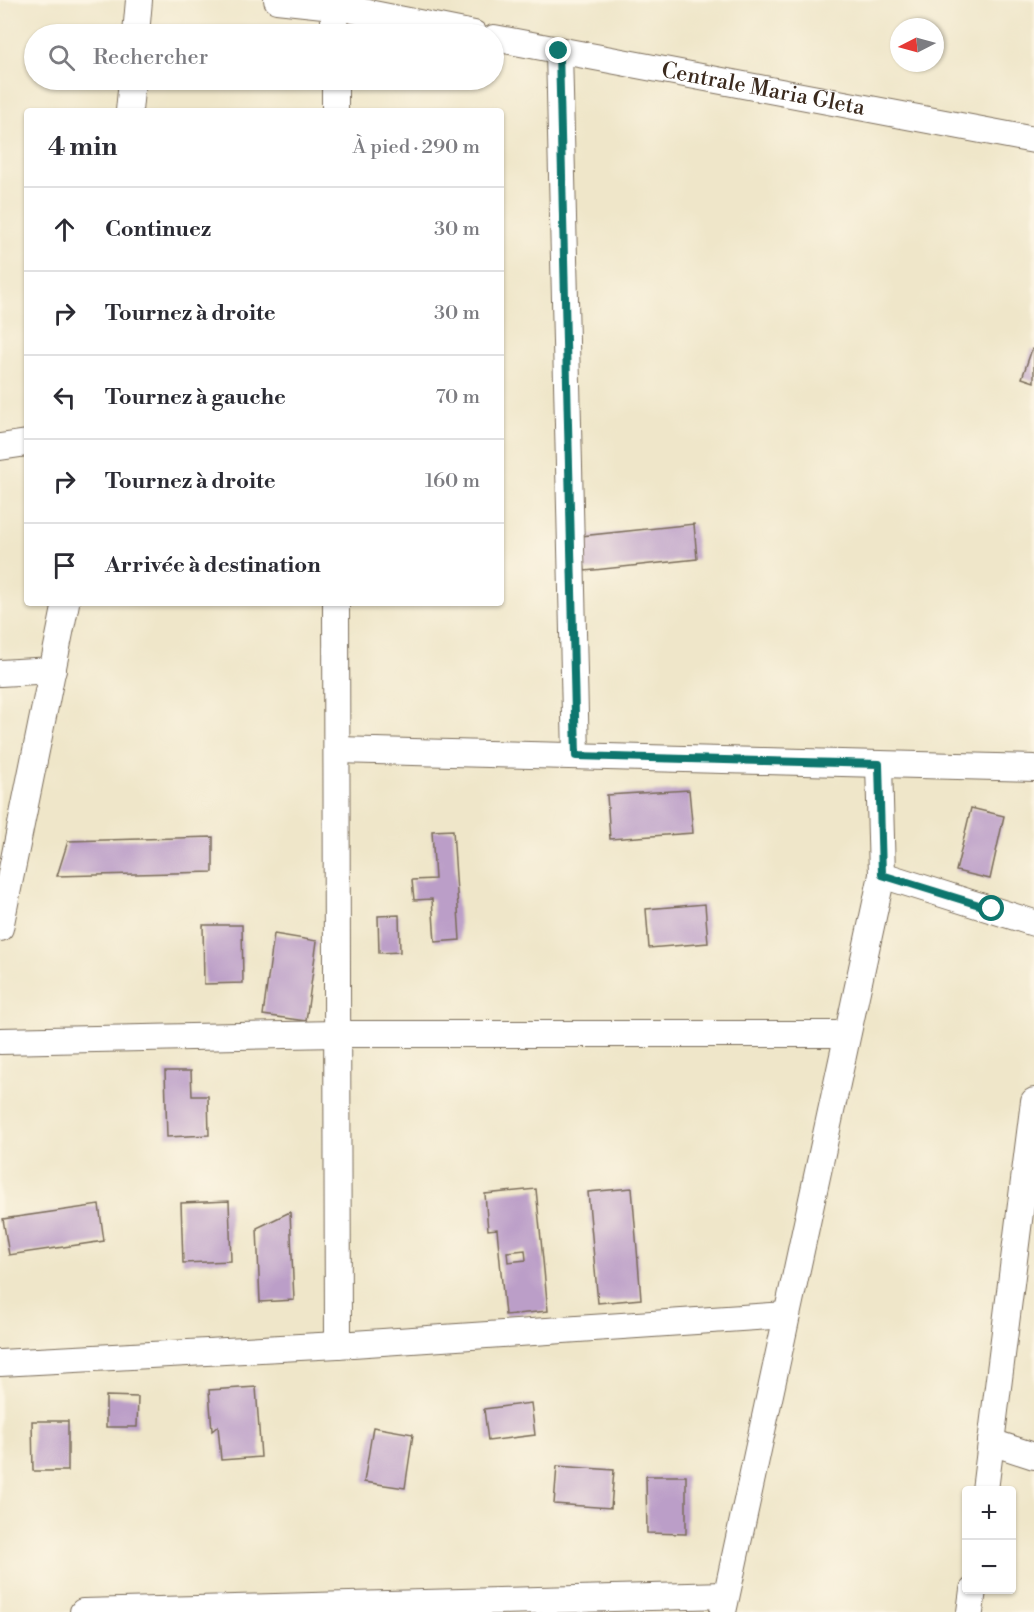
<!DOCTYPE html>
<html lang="fr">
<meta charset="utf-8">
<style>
:root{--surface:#fff;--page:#f2f2f3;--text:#2b2b33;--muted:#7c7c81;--line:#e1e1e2}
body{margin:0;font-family:"Libre Bodoni",serif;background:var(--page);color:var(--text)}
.controls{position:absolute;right:18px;bottom:18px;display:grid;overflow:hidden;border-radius:6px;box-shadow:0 2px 4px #0004}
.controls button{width:54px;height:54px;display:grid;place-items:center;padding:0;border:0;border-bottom:2px solid var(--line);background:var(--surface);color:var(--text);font:30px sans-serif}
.compass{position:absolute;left:890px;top:18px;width:54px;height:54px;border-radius:50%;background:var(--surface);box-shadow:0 2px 4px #0004;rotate:264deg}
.stop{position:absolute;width:18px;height:18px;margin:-14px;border:4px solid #0f766e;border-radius:50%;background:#fff}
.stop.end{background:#0f766e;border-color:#fff;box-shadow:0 2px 6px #0008}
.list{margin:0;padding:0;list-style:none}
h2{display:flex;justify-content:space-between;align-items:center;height:78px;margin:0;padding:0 24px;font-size:26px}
h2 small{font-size:20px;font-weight:400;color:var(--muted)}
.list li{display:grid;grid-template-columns:39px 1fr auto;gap:18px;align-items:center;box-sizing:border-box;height:84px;padding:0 24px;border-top:2px solid var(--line)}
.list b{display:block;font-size:22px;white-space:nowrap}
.list em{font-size:20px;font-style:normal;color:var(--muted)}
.icon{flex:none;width:33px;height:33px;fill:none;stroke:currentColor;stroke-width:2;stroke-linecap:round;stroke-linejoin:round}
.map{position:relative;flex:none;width:1034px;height:1612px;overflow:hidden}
.search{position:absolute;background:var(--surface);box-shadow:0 2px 4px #0004;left:24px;top:24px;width:480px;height:66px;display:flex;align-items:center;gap:15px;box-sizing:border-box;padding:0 21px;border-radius:33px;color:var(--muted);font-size:22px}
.panel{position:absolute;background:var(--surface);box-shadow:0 2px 4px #0004;left:24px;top:108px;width:480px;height:498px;border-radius:6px}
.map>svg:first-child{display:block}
.building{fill:#bb9ec8;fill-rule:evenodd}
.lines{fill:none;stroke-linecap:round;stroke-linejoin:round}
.minor-casing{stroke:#7a6c5a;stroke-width:28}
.minor{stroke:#fff;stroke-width:26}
.route{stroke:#0f766e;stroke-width:8}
.labels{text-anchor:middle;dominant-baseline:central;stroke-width:4.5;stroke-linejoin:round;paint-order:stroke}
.street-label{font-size:22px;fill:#3b2a1e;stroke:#fcf5e5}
</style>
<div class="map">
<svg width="1034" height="1612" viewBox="0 0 1034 1612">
<rect width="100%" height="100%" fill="#fcf5e5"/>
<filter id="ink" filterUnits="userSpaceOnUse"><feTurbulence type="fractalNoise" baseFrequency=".0167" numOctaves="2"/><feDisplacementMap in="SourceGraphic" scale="12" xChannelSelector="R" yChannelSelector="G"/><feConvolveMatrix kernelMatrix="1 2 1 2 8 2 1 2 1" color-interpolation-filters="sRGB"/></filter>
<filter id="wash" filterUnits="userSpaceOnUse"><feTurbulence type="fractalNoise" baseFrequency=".008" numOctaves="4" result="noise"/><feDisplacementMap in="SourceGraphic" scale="24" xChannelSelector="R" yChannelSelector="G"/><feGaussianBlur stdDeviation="1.35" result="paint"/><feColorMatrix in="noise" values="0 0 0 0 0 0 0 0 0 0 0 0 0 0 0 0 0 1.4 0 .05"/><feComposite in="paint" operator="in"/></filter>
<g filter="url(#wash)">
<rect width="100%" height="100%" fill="#efe6c9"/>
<g id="blocks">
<path class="building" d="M 1032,349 L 1034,350 L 1034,382 L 1022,378 Z
M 694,524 L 697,559 L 585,571 L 581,536 Z
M 689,790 L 693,833 L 610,839 L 607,795 Z
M 971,808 L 1004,816 L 990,879 L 956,871 Z
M 453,830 L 460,940 L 435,942 L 432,899 L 414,900 L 412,880 L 435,879 L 432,831 Z
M 213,837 L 213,872 L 57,876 L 68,841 Z
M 705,904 L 708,943 L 649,948 L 646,909 Z
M 399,915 L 400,952 L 379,953 L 378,916 Z
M 203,925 L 242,925 L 243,983 L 204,984 Z
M 274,934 L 317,941 L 306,1021 L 263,1015 Z
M 165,1071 L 191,1071 L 192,1096 L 208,1096 L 209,1135 L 167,1137 Z
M 632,1188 L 641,1299 L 598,1303 L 588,1192 Z
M 536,1189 L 548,1311 L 505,1315 L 497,1229 L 488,1230 L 485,1194 ZM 525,1250 L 526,1260 L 508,1262 L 507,1252 Z
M 229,1201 L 231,1261 L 183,1263 L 181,1203 Z
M 99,1205 L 104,1241 L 9,1255 L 3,1219 Z
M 290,1212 L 294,1300 L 260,1302 L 257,1228 Z
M 256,1387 L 261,1457 L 221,1460 L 218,1426 L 212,1431 L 209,1390 Z
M 106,1396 L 138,1397 L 137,1427 L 106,1427 Z
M 531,1403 L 535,1435 L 488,1441 L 484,1409 Z
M 32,1421 L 68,1421 L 68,1471 L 33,1471 Z
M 373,1427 L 413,1434 L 405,1488 L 364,1482 Z
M 557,1466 L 614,1470 L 611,1508 L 554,1504 Z
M 646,1476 L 686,1476 L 686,1534 L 647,1533 Z"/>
</g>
</g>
<g filter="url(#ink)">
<use href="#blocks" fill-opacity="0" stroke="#7a6c5a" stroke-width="1.5"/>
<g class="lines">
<defs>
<g id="minor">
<path d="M 277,0 L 333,6 L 474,34"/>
<path d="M 136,34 L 139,0"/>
<path d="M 335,34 L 333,6 L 335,0"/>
<path id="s1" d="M 494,38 L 1034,140"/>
<path d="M 559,51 L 576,756"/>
<path d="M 335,80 L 335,111"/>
<path d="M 129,111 L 132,80"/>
<path d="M 0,447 L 27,443"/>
<path d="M 336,603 L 338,1345"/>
<path d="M 0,673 L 53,670"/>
<path d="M 337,750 L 1034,768"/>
<path d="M 882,875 L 1034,923"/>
<path d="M 0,928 L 66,603"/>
<path d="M 0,1041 L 337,1034 L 847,1034"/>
<path d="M 0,1363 L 338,1345 L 787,1315"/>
<path d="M 991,1442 L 1034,1456"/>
<path d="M 985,1490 L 1034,1101"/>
<path d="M 83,1612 L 726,1595"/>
<path d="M 723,1612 L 882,875 L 879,764"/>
<path d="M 970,1612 L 973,1590"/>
</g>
</defs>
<use href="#minor" class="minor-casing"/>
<use href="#minor" class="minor"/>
</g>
</g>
<g class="lines" filter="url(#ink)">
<path class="route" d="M 559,51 L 576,756 L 879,764 L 882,875 L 992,909"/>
</g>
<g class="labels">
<g class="street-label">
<text stroke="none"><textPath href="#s1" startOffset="274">Centrale Maria Gleta</textPath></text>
</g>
</g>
</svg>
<div class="controls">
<button>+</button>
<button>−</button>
</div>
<svg class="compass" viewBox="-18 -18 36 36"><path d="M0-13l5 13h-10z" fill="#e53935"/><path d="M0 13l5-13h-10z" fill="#7c7c81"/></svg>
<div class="stop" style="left:992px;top:909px"></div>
<div class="stop end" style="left:559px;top:51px"></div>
<div class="search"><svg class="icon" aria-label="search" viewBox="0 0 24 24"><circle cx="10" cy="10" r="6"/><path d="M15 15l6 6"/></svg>Rechercher</div>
<section class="panel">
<h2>4 min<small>À pied · 290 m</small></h2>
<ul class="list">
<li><svg class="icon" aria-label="ahead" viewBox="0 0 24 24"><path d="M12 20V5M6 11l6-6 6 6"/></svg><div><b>Continuez</b></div><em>30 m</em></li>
<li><svg class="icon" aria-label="right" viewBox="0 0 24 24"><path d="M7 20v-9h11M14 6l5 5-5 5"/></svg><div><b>Tournez à droite</b></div><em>30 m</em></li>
<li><svg class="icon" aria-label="left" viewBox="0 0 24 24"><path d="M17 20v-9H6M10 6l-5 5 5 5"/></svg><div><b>Tournez à gauche</b></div><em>70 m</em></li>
<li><svg class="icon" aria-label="right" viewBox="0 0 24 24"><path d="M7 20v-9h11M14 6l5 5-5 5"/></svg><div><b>Tournez à droite</b></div><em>160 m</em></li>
<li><svg class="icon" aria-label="arrive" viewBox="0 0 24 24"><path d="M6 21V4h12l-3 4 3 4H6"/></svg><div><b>Arrivée à destination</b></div></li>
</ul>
</section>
</div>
